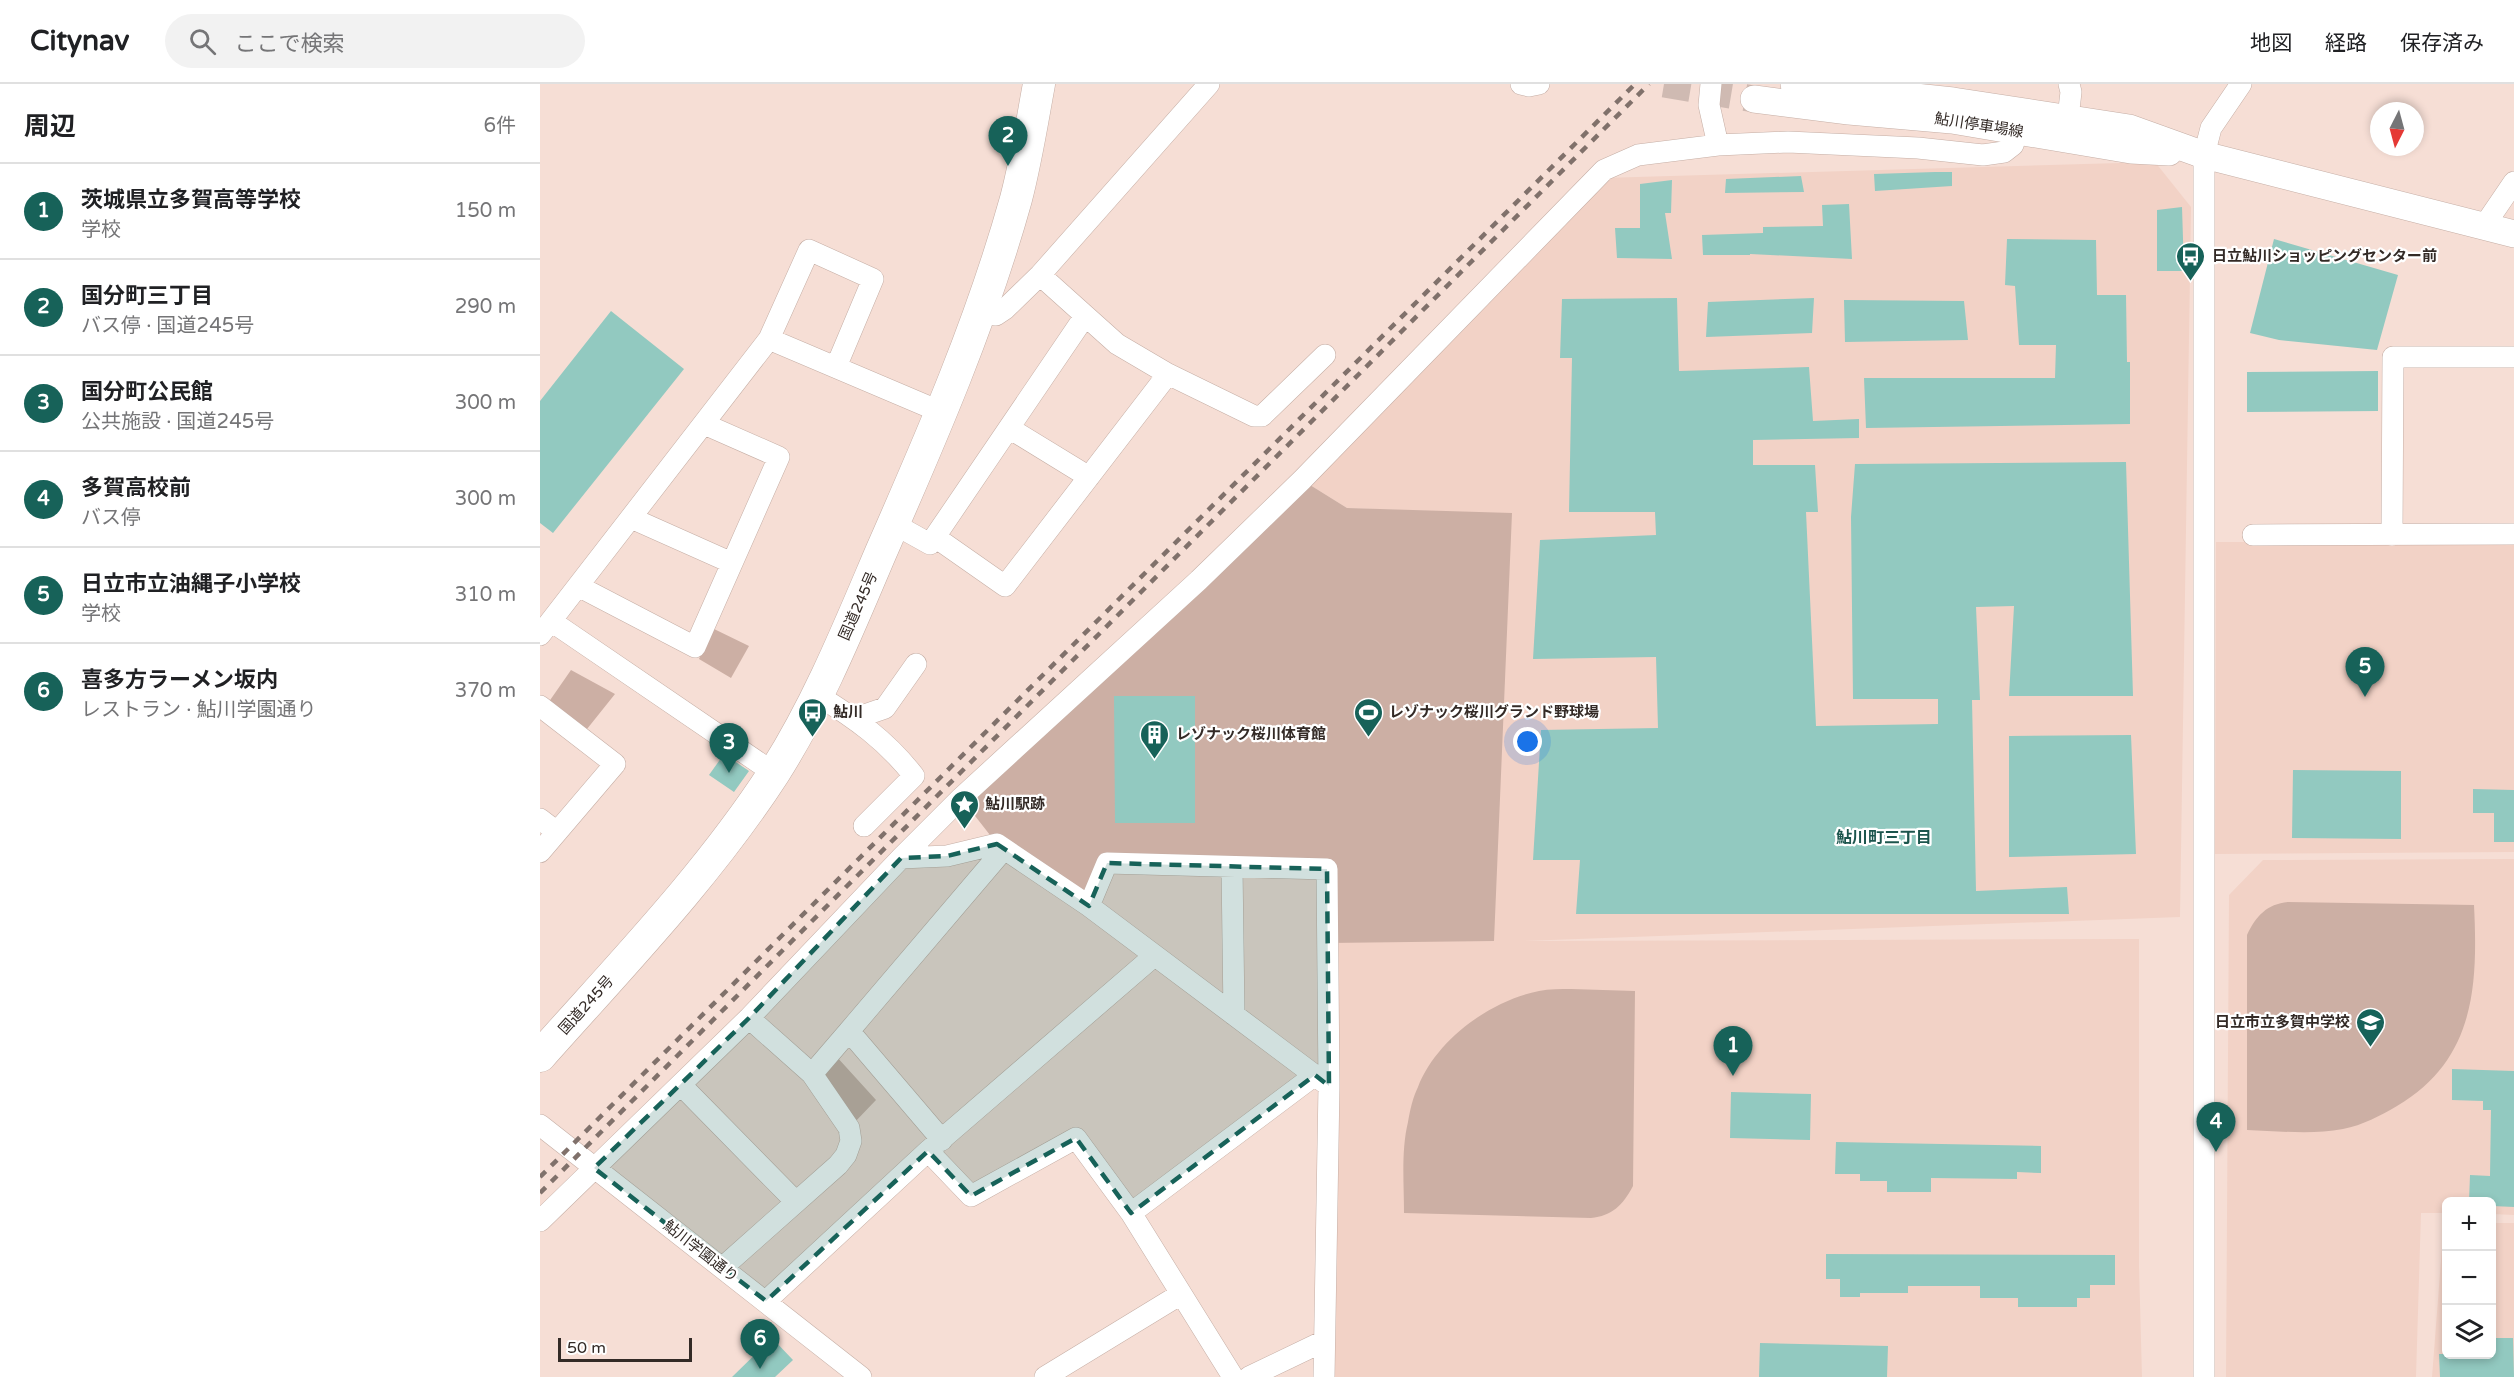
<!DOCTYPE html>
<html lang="ja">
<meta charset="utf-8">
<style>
:root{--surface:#fff;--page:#f2f2f2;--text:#202124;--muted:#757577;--line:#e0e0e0;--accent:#176259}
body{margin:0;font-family:"Varela Round","Noto Sans JP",sans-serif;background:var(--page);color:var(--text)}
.controls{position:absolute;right:18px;bottom:18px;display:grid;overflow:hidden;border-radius:9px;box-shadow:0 3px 9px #0003}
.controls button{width:54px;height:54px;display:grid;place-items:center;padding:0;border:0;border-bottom:2px solid var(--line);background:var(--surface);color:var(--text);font:30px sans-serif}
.compass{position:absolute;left:1830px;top:18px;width:54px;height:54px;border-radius:50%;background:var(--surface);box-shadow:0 3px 9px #0003;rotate:186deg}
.scale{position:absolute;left:18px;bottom:15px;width:134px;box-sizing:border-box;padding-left:6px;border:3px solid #332a26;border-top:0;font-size:16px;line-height:21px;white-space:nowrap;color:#332a26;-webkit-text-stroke:4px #fff;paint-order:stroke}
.you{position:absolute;left:988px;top:658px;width:21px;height:21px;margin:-15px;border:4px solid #fff;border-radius:50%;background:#1a73e8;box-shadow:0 0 0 9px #1a73e833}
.badge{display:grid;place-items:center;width:39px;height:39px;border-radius:50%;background:var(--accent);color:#fff;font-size:20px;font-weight:700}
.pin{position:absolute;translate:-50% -50px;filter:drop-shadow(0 2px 3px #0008)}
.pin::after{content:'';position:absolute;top:32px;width:21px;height:18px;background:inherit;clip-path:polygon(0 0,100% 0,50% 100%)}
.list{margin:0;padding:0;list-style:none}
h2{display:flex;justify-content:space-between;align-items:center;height:78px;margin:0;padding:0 24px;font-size:26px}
h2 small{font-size:20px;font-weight:400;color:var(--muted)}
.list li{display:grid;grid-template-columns:39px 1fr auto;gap:18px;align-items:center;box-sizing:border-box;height:96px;padding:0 24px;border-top:2px solid var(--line)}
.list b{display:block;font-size:22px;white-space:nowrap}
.list p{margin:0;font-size:20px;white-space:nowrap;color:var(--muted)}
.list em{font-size:20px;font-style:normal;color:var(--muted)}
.icon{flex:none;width:33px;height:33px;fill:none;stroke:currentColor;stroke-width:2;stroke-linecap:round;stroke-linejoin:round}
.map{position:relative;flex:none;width:1974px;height:1293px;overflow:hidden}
header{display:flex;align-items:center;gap:36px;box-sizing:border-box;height:84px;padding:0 30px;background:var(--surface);border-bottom:2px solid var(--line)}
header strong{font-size:28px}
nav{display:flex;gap:33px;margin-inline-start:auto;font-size:21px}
.search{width:420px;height:54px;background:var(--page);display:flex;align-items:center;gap:15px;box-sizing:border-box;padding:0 21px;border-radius:33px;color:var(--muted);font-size:22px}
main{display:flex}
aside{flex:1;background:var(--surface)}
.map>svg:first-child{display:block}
.built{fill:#f2d2c6}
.green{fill:#ccafa4}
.building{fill:#92c9c0}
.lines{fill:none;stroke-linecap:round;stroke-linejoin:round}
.major-tunnel{stroke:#cfbab2;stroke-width:27;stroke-dasharray:27 14;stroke-linecap:butt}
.minor-casing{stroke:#c5aea5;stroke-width:22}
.major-casing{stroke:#c5aea5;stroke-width:28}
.highway-casing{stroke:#c5aea5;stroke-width:33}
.minor{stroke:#fff;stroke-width:21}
.major{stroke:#fff;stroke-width:27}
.highway{stroke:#fff;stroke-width:32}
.rail{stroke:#80716b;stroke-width:4.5;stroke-dasharray:8 8;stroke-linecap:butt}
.marked{fill:#176259;fill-opacity:0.2;stroke:#176259;stroke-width:4.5;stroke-dasharray:12 8;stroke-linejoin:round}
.labels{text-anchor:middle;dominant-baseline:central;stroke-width:4.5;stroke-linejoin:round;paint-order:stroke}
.street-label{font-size:15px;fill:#332a26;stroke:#fff}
.poi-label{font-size:15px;font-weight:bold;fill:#332a26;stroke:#fff;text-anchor:start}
.neighbourhood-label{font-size:16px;font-weight:bold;fill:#1c554d;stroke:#fff}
</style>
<header>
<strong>Citynav</strong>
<div class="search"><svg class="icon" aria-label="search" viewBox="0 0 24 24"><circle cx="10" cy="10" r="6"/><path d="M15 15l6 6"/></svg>ここで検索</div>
<nav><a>地図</a><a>経路</a><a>保存済み</a></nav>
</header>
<main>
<aside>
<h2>周辺<small>6件</small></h2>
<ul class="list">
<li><span class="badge">1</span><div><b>茨城県立多賀高等学校</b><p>学校</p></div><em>150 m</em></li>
<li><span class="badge">2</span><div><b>国分町三丁目</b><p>バス停 · 国道245号</p></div><em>290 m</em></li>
<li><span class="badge">3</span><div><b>国分町公民館</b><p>公共施設 · 国道245号</p></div><em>300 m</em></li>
<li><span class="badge">4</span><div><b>多賀高校前</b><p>バス停</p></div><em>300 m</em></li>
<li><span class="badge">5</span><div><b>日立市立油縄子小学校</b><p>学校</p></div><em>310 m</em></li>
<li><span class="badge">6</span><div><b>喜多方ラーメン坂内</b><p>レストラン · 鮎川学園通り</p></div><em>370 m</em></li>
</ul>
</aside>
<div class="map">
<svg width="1974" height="1293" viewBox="0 0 1974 1293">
<rect width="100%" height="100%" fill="#f6ded5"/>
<path class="built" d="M 1615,78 L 1651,123 L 1640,833 L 982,857 L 1599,855 L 1599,1182 L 1602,1293 L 785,1293 L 788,859 L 971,430 L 807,424 L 762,396 L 1063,94 Z
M 1676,458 L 1974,458 L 1974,768 L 1675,770 Z
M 1974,775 L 1974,1131 L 1952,1130 L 1952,1118 L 1906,1118 L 1906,1129 L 1881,1129 L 1876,1293 L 1686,1293 L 1689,811 L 1723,776 Z
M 1904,1138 L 1906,1138 L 1906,1270 L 1952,1270 L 1952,1139 L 1974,1139 L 1974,1293 L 1892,1293 Z"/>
<path class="green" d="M 762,396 L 807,424 L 972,429 L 954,857 L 788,859 L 787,786 L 567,779 L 549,822 L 457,760 L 421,714 Z
M 172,544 L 209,562 L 191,594 L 159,575 Z
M 31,586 L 75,610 L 43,650 L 6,622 Z
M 1748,818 L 1934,821 C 1938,902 1935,976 1857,1022 C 1840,1032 1823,1041 1803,1045 C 1772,1051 1738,1047 1707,1046 L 1707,851 C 1716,832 1727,820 1748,818 Z
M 1031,905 L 1095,907 L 1093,1102 C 1083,1121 1072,1132 1051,1134 L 864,1129 C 864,1099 861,1067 868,1038 C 870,1026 873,1013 878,1003 C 896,956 951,916 999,907 C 1009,905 1021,905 1031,905 Z
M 296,972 L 336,1016 L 313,1040 L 281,987 Z"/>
<path class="building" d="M 1395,88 L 1412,88 L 1412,102 L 1335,107 L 1334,90 Z
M 1261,92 L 1264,108 L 1185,109 L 1186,95 Z
M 1132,96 L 1131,129 L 1125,129 L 1132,175 L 1077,174 L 1075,144 L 1100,144 L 1100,100 Z
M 1309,120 L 1312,175 L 1210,170 L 1210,171 L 1163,171 L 1162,151 L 1223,149 L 1223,143 L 1283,142 L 1282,121 Z
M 1642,123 L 1644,187 L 1617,187 L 1617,126 Z
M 1467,155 L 1556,156 L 1557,211 L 1586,211 L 1587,278 L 1590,278 L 1590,340 L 1326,344 L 1324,294 L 1515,294 L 1516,261 L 1479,261 L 1475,202 L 1465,201 Z
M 1734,155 L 1858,191 L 1837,266 L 1739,256 L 1710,249 Z
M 1137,214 L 1139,287 L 1269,283 L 1273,337 L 1319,335 L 1319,354 L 1213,356 L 1213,381 L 1275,381 L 1278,428 L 1266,428 L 1276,642 L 1398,640 L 1398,615 L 1313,615 L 1311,433 L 1315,380 L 1586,378 L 1593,612 L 1469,612 L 1474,522 L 1436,523 L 1440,616 L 1432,616 L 1436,807 L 1527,803 L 1529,830 L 1036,830 L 1040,776 L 993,776 L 1001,646 L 1118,644 L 1116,573 L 993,575 L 1000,456 L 1116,451 L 1115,428 L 1029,428 L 1032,274 L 1020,274 L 1022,215 Z
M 1274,214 L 1272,249 L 1166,253 L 1168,218 Z
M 1304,216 L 1424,217 L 1428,256 L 1305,258 Z
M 71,227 L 144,285 L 13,449 L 0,439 L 0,317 Z
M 1838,287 L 1838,327 L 1707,328 L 1707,288 Z
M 574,612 L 655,612 L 655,739 L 575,739 Z
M 1591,651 L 1596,770 L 1469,773 L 1469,652 Z
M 184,670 L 209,687 L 194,708 L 169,691 Z
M 1753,686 L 1861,687 L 1861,755 L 1752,754 Z
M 1933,705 L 1974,706 L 1974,758 L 1954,758 L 1954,729 L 1933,729 Z
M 1912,985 L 1974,987 L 1974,1123 L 1952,1122 L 1952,1118 L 1929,1118 L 1930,1091 L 1950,1092 L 1951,1026 L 1943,1026 L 1943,1017 L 1912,1016 Z
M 1191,1008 L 1271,1010 L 1270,1056 L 1190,1054 Z
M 1296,1058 L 1501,1062 L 1501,1089 L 1477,1088 L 1477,1095 L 1391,1094 L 1391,1108 L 1347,1108 L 1347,1097 L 1320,1097 L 1320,1090 L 1295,1090 Z
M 1286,1170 L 1575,1171 L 1575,1201 L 1550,1201 L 1550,1214 L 1537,1214 L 1537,1223 L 1478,1223 L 1478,1214 L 1440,1214 L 1440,1202 L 1368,1202 L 1368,1209 L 1320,1209 L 1320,1213 L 1300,1213 L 1300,1195 L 1286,1195 Z
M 232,1254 L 253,1276 L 235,1293 L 192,1293 Z
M 1952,1254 L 1973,1254 L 1974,1293 L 1900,1293 L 1899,1270 L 1952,1270 Z
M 1220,1259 L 1348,1262 L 1347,1293 L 1219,1293 Z"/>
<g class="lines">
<path class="major-tunnel" d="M 1124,0 L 1214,15"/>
<defs>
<path id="minor" d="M 981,0 L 989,2 L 999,0
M 1171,0 L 1169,21 L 1178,61
M 1528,34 L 1531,8 L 1529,0
M 1944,142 L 1974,98
M 500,191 L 577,260 L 628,290 L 714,332 L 722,332 L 785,271
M 440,229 L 456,231 L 465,225 L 500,191 L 669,0
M 229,255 L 269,166 L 333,195 L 296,283
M 469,344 L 549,393
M 91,434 L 192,479
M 354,440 L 390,460 L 545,232
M 1713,451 L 1974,450
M 1852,451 L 1853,273 L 1974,273
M 395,453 L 465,502 L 628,290
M 38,502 L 155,563 L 239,373 L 164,340
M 11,537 L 234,689
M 0,551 L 229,255 L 401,328
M 277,611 C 315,634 347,657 374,692 L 324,742
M 0,622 L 75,680 L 0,768
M 316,634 L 345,624 L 376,580
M 0,735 L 17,748
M 361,774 L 407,772 L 457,760 L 549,822 L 789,1002
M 692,783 L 694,931
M 549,822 L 567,779 L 787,785 L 789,1002 L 784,1293
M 309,947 L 464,765
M 272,990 L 309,947 L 402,1056
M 142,1002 L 256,1118
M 0,1041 L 321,1293
M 388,1067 L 431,1112 L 536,1054 L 591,1129
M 0,1137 L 209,934 L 361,774 L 421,714 L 659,496 L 762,396 L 1064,86 L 1098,71 L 1178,61 L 1248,58 L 1378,64 L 1443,71 L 1464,68 L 1473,61 L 1478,47
M 183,1183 L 298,1081 L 306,1071 L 311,1057 L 309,1044 L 272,990 L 209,934
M 226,1217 L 388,1067 L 614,872
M 505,1293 L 641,1210
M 693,1293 L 591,1129 L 775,991
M 709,1293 L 784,1257
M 1664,1293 L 1664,71 L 1671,44 L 1701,0"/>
<path id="major" d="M 1254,0 L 1413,17 L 1589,44 L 1664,71 L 1974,150
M 1214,15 L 1309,27 L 1412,36 L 1591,66 L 1629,68"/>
<path id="highway" d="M 0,972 C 81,881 168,791 234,689 C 278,620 309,543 341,468 C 392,352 442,237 476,115 C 486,77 492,38 499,0"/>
</defs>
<use href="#minor" class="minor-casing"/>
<use href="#major" class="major-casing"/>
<use href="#highway" class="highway-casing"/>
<use href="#minor" class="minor"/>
<use href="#major" class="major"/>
<use href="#highway" class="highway"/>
<path class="rail" d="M 0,1093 L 1095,0
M 0,1109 L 1109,0"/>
</g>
<path class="marked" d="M 457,760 L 549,822 L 567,779 L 787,785 L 789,1002 L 775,991 L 591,1129 L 536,1054 L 431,1112 L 388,1067 L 226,1217 L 54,1084 L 209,934 L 361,774 L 407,772 Z"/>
<defs>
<symbol id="bus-pin" viewBox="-11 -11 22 30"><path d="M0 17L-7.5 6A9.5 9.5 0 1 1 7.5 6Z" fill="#176259" stroke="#fff"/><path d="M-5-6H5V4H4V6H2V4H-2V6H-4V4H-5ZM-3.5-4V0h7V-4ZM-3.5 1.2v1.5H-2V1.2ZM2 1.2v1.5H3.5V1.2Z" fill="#fff"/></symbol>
<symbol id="stadium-pin" viewBox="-11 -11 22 30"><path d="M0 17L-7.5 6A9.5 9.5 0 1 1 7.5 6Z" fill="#176259" stroke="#fff"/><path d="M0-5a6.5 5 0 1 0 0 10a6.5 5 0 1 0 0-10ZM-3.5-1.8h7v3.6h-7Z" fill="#fff"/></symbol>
<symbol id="building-pin" viewBox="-11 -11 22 30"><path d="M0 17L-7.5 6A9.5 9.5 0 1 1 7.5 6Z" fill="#176259" stroke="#fff"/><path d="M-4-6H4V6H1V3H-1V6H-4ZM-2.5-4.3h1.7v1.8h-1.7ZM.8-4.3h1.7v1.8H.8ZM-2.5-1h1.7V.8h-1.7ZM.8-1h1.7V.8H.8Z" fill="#fff"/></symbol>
<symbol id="sight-pin" viewBox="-11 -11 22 30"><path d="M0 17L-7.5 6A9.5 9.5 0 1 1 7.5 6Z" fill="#176259" stroke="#fff"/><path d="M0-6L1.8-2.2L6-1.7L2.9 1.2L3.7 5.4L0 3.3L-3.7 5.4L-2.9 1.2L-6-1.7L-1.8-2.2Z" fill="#fff"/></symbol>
<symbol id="school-pin" viewBox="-11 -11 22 30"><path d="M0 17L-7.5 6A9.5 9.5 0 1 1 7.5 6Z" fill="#176259" stroke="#fff"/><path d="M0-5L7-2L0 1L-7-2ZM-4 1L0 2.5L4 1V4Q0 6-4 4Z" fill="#fff"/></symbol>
</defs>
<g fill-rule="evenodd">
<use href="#bus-pin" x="1634" y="156" width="33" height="45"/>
<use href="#bus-pin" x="256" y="612" width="33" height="45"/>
<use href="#stadium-pin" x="812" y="612" width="33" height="45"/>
<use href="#building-pin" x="598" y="634" width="33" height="45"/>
<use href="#sight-pin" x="408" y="704" width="33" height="45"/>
<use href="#school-pin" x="1814" y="922" width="33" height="45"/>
</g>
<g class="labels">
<g class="street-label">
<text transform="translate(1439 41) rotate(9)">鮎川停車場線</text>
<text transform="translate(318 522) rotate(-66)">国道245号</text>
<text transform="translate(46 921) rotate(-48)">国道245号</text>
<text transform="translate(161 1167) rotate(38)">鮎川学園通り</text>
</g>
<g class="poi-label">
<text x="1672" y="172">日立鮎川ショッピングセンター前</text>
<text x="293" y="628">鮎川</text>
<text x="849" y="628">レゾナック桜川グランド野球場</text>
<text x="636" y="650">レゾナック桜川体育館</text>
<text x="445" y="720">鮎川駅跡</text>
<text x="1810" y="938" text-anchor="end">日立市立多賀中学校</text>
</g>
<g class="neighbourhood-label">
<text x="1344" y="754">鮎川町三丁目</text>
</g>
</g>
</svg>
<div class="controls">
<button>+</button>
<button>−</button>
<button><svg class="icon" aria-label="layers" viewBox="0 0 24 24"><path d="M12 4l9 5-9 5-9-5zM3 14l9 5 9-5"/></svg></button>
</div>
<svg class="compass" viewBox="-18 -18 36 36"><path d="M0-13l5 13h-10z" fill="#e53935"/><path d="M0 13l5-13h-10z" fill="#757577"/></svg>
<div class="scale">50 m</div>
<div class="you"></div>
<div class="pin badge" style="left:1193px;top:992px">1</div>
<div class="pin badge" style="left:468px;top:82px">2</div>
<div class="pin badge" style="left:189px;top:689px">3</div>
<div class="pin badge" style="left:1676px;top:1068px">4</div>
<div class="pin badge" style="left:1825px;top:613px">5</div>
<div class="pin badge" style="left:220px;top:1285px">6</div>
</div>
</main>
